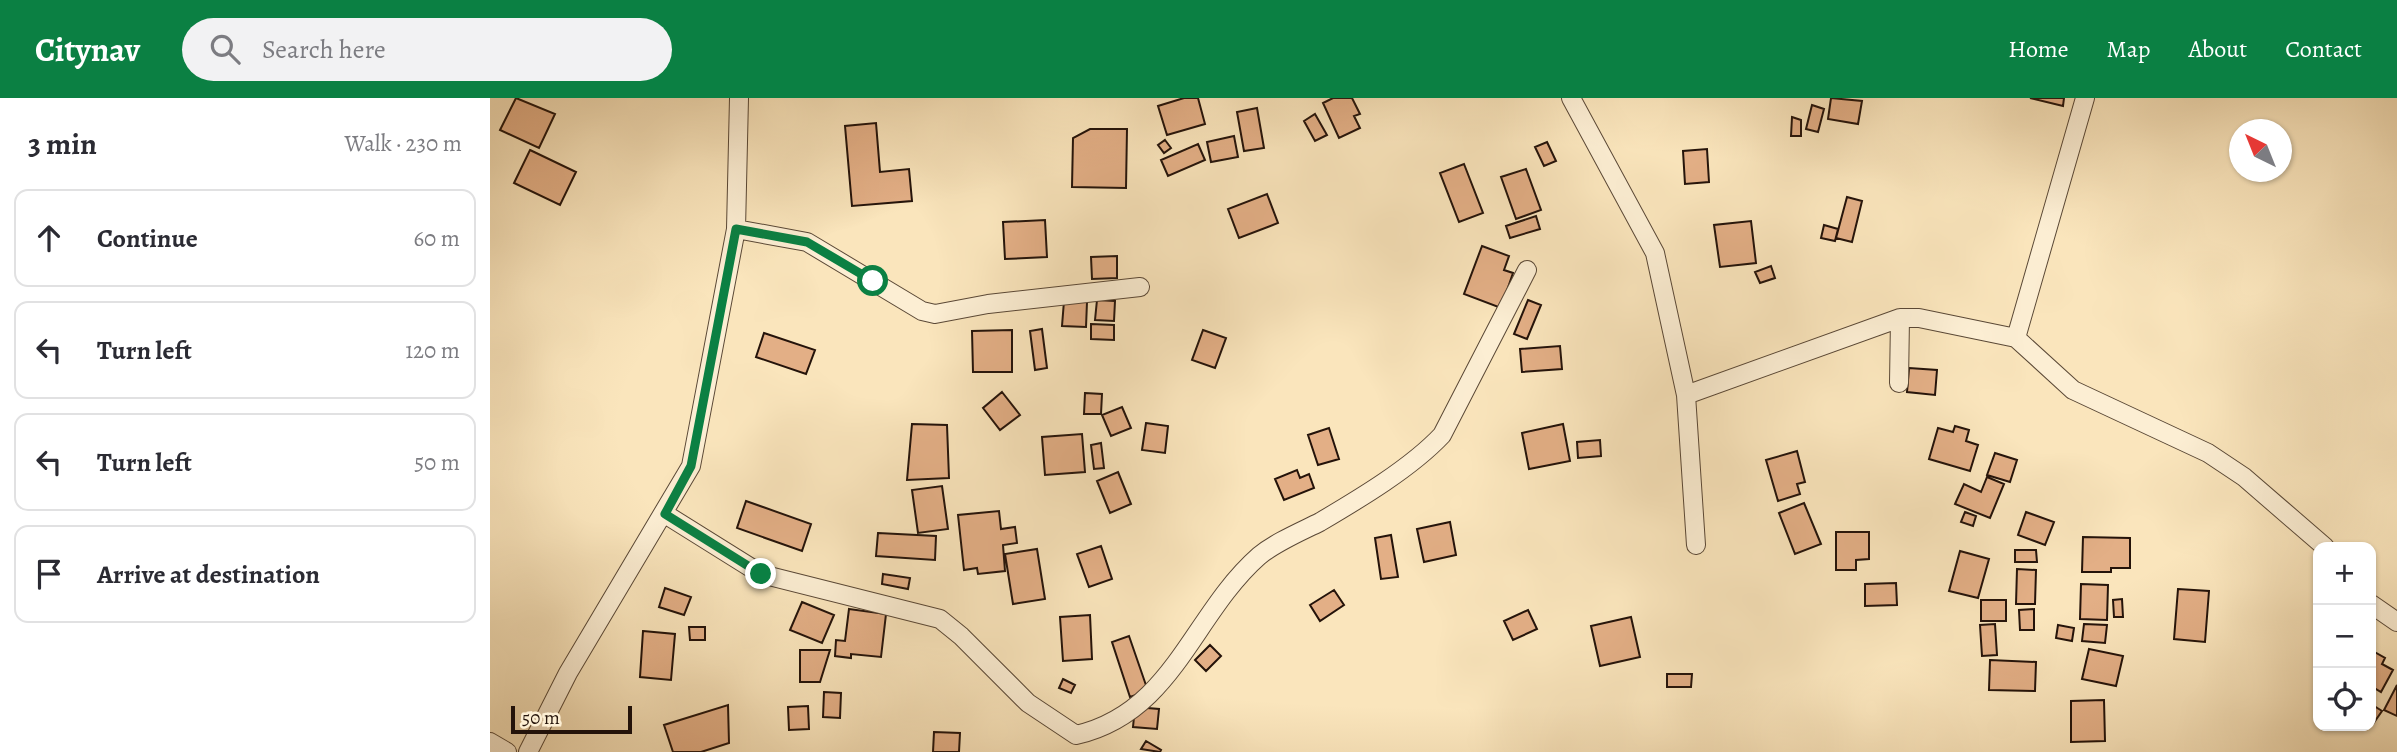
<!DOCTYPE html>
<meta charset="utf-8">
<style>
:root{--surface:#fff;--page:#f2f2f3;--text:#2b2b33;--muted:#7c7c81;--line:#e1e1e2;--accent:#0b8043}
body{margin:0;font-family:Alegreya,serif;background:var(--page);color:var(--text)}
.controls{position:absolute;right:21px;bottom:21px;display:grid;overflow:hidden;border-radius:14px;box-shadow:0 2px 5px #0004}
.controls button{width:63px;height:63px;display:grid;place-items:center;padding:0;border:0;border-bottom:2px solid var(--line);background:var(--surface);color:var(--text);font:35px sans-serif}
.compass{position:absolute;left:1739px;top:21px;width:63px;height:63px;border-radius:50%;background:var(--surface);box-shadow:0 2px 5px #0004;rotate:317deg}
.scale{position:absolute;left:21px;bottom:18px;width:121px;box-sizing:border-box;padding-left:7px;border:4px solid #24130a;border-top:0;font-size:19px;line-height:24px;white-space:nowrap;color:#24130a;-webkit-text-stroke:5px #fceed3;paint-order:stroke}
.stop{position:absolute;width:21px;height:21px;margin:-16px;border:5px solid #0b8043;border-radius:50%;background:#fff}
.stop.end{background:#0b8043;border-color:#fff;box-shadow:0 2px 7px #0008}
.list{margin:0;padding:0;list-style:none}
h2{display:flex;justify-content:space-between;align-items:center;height:91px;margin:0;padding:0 28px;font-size:30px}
h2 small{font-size:23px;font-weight:400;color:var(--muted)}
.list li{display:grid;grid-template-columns:46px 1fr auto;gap:21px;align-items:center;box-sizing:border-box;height:98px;margin:0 14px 14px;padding:0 14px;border:2px solid var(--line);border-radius:14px}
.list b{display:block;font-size:26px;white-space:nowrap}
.list em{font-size:23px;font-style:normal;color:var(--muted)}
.icon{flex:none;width:38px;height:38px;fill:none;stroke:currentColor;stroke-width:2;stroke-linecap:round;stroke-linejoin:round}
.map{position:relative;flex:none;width:1907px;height:654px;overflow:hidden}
header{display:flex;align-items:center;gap:42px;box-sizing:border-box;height:98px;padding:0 35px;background:var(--accent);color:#fff}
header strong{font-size:33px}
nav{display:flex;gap:38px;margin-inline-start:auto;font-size:24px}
.search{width:490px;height:63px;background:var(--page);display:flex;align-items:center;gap:18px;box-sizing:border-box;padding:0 24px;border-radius:38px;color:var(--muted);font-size:26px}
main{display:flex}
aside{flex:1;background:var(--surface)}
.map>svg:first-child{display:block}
.building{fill:#e3af86;stroke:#24130a;stroke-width:2}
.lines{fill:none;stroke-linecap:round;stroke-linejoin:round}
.minor-casing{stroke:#5a4836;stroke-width:20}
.minor{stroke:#fceed3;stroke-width:18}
.route{stroke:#0b8043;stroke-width:9}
</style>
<header>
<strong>Citynav</strong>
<div class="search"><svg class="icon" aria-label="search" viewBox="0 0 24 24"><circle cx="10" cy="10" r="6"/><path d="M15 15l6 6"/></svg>Search here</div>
<nav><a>Home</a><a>Map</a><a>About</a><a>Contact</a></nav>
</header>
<main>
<aside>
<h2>3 min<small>Walk · 230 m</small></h2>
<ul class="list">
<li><svg class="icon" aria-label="ahead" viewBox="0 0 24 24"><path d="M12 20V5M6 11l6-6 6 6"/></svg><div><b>Continue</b></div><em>60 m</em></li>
<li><svg class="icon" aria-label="left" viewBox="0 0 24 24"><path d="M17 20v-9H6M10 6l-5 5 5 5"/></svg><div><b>Turn left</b></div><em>120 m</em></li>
<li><svg class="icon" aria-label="left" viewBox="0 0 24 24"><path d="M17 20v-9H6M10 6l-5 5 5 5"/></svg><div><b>Turn left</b></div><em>50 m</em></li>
<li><svg class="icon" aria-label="arrive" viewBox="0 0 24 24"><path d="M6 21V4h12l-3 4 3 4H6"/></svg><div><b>Arrive at destination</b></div></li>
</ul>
</aside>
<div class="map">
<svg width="1907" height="654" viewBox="0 0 1907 654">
<rect width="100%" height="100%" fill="#fae5bc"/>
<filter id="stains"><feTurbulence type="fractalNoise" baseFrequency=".00286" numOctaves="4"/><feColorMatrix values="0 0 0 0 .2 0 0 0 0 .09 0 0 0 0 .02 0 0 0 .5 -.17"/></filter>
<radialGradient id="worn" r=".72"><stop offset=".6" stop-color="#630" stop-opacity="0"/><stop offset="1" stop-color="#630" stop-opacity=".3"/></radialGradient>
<path class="building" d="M 26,0 L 65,16 L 49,50 L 10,32 Z
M 694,0 L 708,0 L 715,26 L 677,37 L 668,8 Z
M 843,0 L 862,0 L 870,16 L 864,18 L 870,30 L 849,40 L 833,5 Z
M 1341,0 L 1372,3 L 1368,26 L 1338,21 Z
M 1540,0 L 1574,0 L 1573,8 Z
M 1322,7 L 1334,11 L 1328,34 L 1316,31 Z
M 767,10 L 774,50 L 754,53 L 747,14 Z
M 825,16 L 837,37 L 825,43 L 814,23 Z
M 1302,19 L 1311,22 L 1311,38 L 1301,38 Z
M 386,25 L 390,74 L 419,71 L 422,103 L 362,108 L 355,28 Z
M 600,31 L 637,31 L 636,90 L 582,89 L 583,40 Z
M 744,38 L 748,59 L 721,64 L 717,44 Z
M 675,42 L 681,50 L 674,55 L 668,47 Z
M 1057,44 L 1066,63 L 1054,68 L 1045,49 Z
M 708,46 L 715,62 L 678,78 L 671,62 Z
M 1217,51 L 1219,84 L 1195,86 L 1193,53 Z
M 40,52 L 86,74 L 70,107 L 24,85 Z
M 974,66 L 993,115 L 969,124 L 950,75 Z
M 1036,71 L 1051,112 L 1026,121 L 1011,79 Z
M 777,96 L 788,125 L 749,140 L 738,111 Z
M 1357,99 L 1372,103 L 1362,144 L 1346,140 Z
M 1046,118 L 1050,131 L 1020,140 L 1016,128 Z
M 555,122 L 557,159 L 515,161 L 513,124 Z
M 1261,123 L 1266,165 L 1230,169 L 1224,127 Z
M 1334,127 L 1348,131 L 1345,143 L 1331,140 Z
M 992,148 L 1019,158 L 1014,172 L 1023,175 L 1011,210 L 974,196 Z
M 627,158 L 627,180 L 602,181 L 601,159 Z
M 1281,168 L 1285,180 L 1270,185 L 1265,174 Z
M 607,202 L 625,203 L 624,223 L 605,222 Z
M 1038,202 L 1051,207 L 1037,241 L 1024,236 Z
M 574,203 L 597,204 L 596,229 L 572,228 Z
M 601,226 L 624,227 L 624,242 L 601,241 Z
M 552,231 L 557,270 L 545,272 L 540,233 Z
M 522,232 L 522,274 L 483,274 L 482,233 Z
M 713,232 L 736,240 L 725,270 L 702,262 Z
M 274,235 L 325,252 L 316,276 L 266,259 Z
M 1070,248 L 1072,271 L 1032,274 L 1030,251 Z
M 1419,270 L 1447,272 L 1445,297 L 1417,294 Z
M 512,294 L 530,317 L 510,332 L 493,310 Z
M 595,295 L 612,296 L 611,316 L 594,316 Z
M 632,309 L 641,330 L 621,338 L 612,317 Z
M 656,325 L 678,328 L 675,355 L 652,352 Z
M 422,326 L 457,327 L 459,380 L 417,382 Z
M 1073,326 L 1080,363 L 1039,371 L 1032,335 Z
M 1465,328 L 1479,332 L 1476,343 L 1488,347 L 1480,373 L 1439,361 L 1448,330 L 1463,334 Z
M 839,330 L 849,361 L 828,367 L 818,337 Z
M 592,336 L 595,374 L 555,377 L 552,339 Z
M 1110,342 L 1111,358 L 1088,360 L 1087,344 Z
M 611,345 L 614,370 L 604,371 L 601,347 Z
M 1307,353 L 1315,384 L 1307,386 L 1310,396 L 1288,403 L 1276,362 Z
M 1505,355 L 1527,362 L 1520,384 L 1497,377 Z
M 807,372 L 810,380 L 819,376 L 824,390 L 794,402 L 785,381 Z
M 628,374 L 641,406 L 620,415 L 607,383 Z
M 1497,379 L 1514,386 L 1500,420 L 1465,406 L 1474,386 L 1491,394 Z
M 452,388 L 458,431 L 428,435 L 422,392 Z
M 256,403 L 321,426 L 312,453 L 247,430 Z
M 1314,405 L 1331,446 L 1305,456 L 1289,415 Z
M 509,413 L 511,431 L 525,429 L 527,445 L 513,447 L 515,473 L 488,476 L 487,470 L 474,472 L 468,417 Z
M 1475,414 L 1486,418 L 1483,428 L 1471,424 Z
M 1536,414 L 1564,424 L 1555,447 L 1528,437 Z
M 960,424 L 966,457 L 934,464 L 927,431 Z
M 1346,434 L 1379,434 L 1379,461 L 1366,462 L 1366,472 L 1346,472 Z
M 388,435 L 446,438 L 445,462 L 386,458 Z
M 901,437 L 908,479 L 891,481 L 885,440 Z
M 1593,439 L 1640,440 L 1640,470 L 1621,470 L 1621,474 L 1592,474 Z
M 611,448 L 622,481 L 599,489 L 587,456 Z
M 547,451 L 555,501 L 523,506 L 515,456 Z
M 1525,452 L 1546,452 L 1547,464 L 1525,464 Z
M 1470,453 L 1499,461 L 1488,500 L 1459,493 Z
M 1527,471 L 1546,472 L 1545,506 L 1526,506 Z
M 393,476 L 420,480 L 418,491 L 392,486 Z
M 1406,485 L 1407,507 L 1375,508 L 1375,486 Z
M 1591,486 L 1618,487 L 1617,522 L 1590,521 Z
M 175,490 L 201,499 L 194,517 L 169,509 Z
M 1688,491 L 1719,493 L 1715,544 L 1684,541 Z
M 844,492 L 854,507 L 830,523 L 820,507 Z
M 1632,501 L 1633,519 L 1624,519 L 1623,502 Z
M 1491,502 L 1516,502 L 1516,523 L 1491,523 Z
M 312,504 L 344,517 L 332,545 L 300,532 Z
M 359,511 L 396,516 L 391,559 L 361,556 L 361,560 L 345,558 L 346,542 L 355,543 Z
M 1544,511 L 1544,532 L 1530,532 L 1529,512 Z
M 1038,512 L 1047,531 L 1023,542 L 1014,523 Z
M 600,517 L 602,561 L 573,563 L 570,519 Z
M 1141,519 L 1150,559 L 1110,568 L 1101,528 Z
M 1505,526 L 1507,557 L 1492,558 L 1490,527 Z
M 1594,526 L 1617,527 L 1615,545 L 1592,543 Z
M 1568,527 L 1584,530 L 1582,543 L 1566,540 Z
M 199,529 L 215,529 L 215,542 L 200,542 Z
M 153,533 L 185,536 L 181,582 L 150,579 Z
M 639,538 L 658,593 L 640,599 L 622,544 Z
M 720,547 L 731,558 L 716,573 L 705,562 Z
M 1599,551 L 1633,558 L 1626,588 L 1592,581 Z
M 310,552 L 340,552 L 330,584 L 310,584 Z
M 1881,552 L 1895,560 L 1892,566 L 1903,572 L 1891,594 L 1881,588 Z
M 1500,562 L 1546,564 L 1545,593 L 1499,592 Z
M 1177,576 L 1202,576 L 1201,589 L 1177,589 Z
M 573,581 L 585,587 L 581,595 L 569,590 Z
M 1907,587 L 1907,618 L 1894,612 Z
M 334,594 L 351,595 L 350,620 L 333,619 Z
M 1614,602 L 1615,643 L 1581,644 L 1581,603 Z
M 1881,606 L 1892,613 L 1883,626 L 1881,625 Z
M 238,607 L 239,645 L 211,654 L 183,654 L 174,627 Z
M 318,608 L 319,631 L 299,632 L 298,609 Z
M 645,609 L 669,611 L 667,631 L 643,629 Z
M 444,634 L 470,635 L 469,654 L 443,654 Z
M 656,643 L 671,652 L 670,654 L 651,651 Z"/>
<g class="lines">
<defs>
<path id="minor" d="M 1081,0 L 1165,155 L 1196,297 L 1206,447
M 246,131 L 317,144 L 432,213 L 445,216 L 498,206 L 650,189
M 1526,240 L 1595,0
M 1409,285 L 1410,220
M 1196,297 L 1410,220 L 1429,220 L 1526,240 L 1583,292 L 1718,355 L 1754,379 L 1835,449
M 175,416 L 271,476 L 450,521 L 471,538 L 538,605 L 586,637 C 683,615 702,517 769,458 C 786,444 810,434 830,424 C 869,401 921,370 952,337 L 1037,172
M 1881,506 L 1907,524
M 0,644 L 17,654
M 38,654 L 78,575 L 201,368 L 246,131 L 249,0"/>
</defs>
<use href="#minor" class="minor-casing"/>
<use href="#minor" class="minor"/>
</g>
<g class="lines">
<path class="route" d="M 271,476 L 175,416 L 201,368 L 246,131 L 317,144 L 383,183"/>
</g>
<rect width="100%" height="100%" filter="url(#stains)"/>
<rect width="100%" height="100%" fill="url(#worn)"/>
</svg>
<div class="controls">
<button>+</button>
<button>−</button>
<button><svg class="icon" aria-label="locate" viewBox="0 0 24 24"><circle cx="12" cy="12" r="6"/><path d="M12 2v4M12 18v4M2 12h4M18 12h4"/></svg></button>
</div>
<svg class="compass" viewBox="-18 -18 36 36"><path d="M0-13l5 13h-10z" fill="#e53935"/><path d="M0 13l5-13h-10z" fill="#7c7c81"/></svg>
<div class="scale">50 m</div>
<div class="stop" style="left:383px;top:183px"></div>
<div class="stop end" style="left:271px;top:476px"></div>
</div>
</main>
